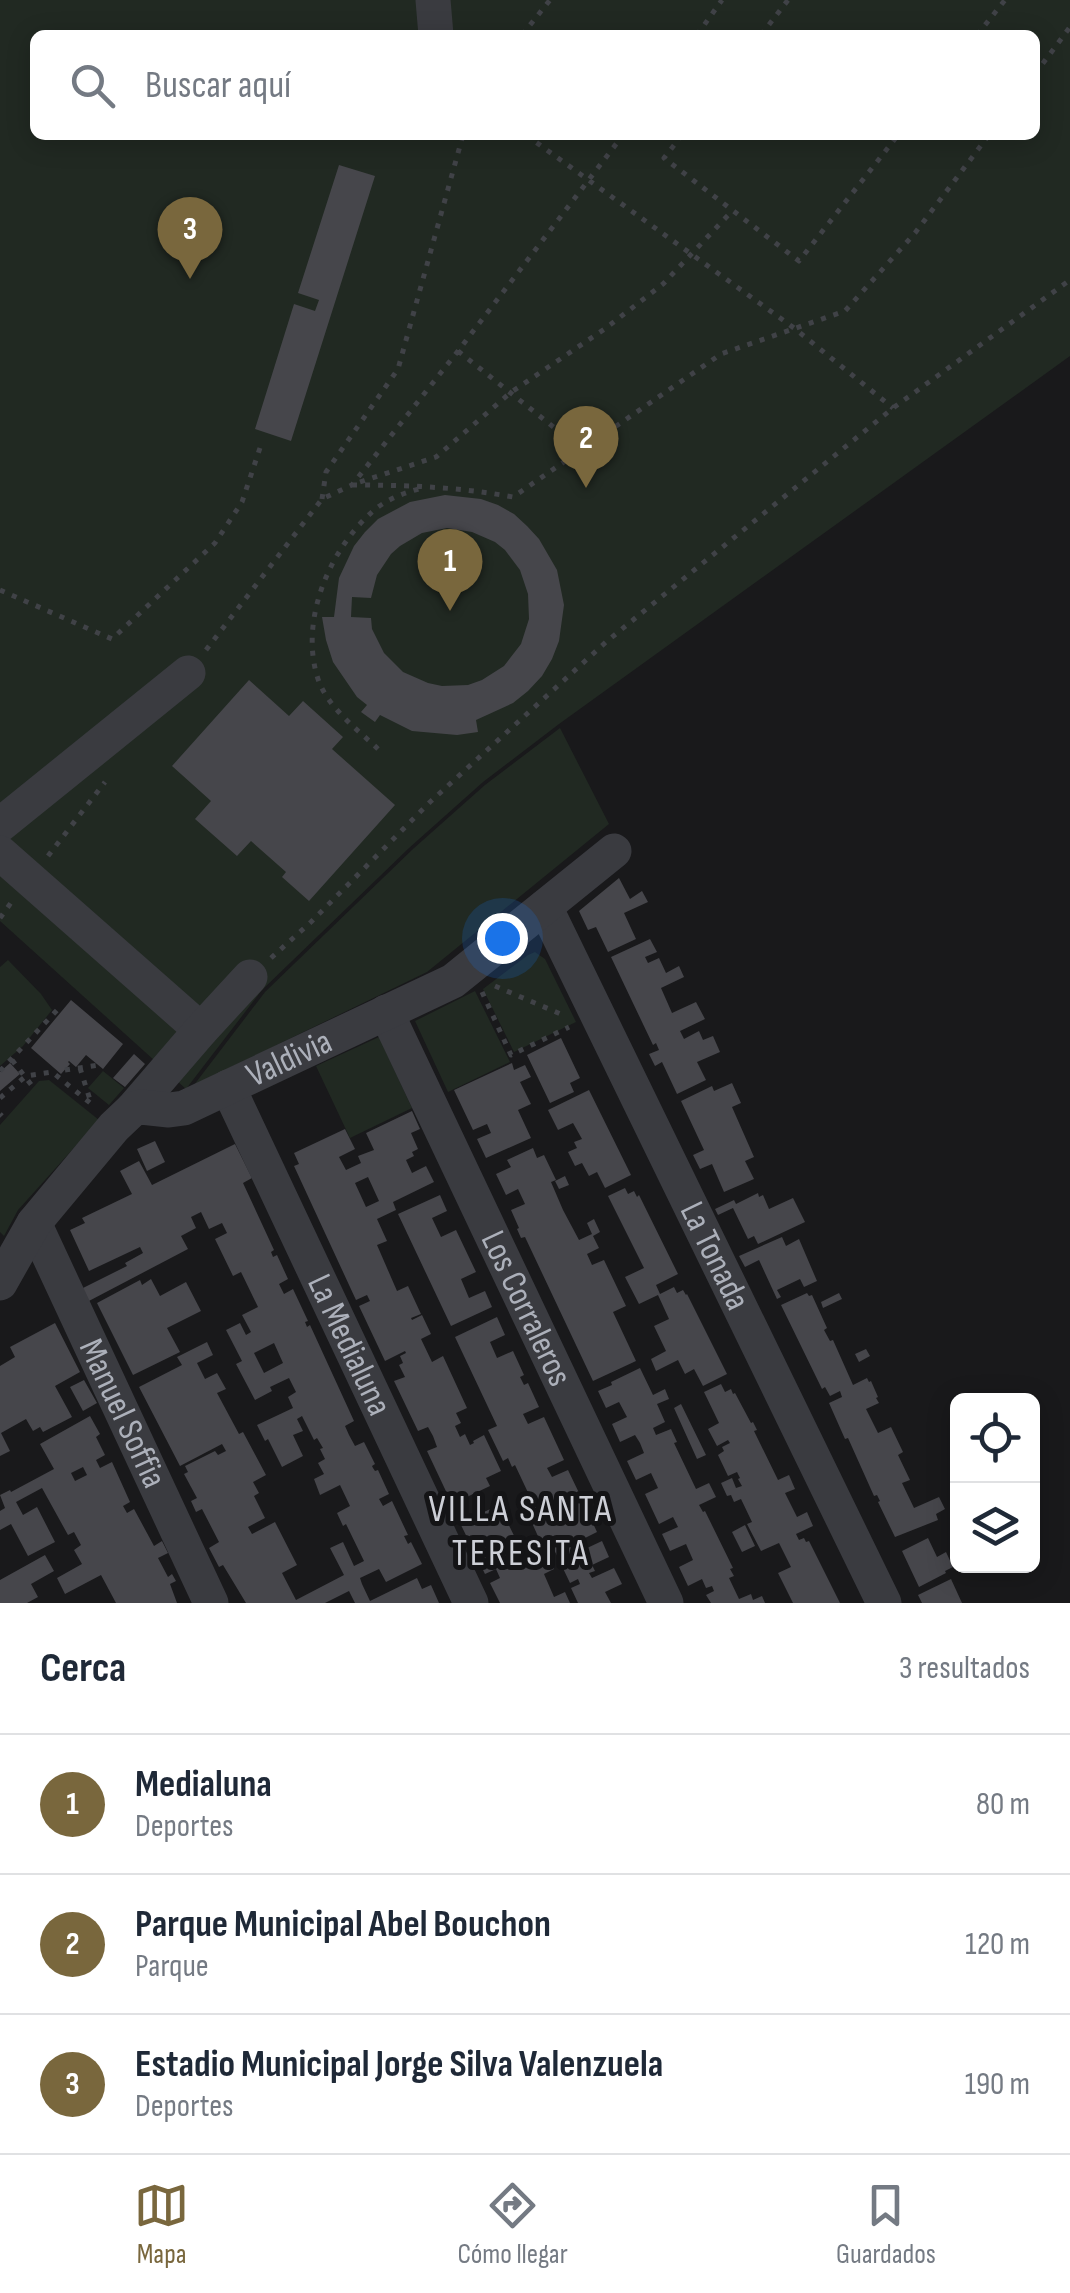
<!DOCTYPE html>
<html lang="es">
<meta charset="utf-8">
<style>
:root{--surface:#fff;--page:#f2f2f3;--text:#1f2937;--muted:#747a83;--line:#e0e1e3;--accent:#79673d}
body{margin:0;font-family:"Sofia Sans Condensed",sans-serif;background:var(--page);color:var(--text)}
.controls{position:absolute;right:30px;bottom:30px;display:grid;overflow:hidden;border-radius:15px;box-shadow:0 5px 25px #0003}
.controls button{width:90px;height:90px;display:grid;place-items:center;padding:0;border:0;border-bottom:2px solid var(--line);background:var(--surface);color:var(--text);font:50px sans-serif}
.you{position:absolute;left:502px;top:938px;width:35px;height:35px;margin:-25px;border:8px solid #fff;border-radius:50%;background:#1a73e8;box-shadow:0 0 0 15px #1a73e833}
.badge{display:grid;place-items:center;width:65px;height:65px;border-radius:50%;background:var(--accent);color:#fff;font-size:32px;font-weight:700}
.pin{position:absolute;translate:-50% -82px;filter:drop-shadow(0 2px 5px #0008)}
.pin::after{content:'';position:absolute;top:52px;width:35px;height:30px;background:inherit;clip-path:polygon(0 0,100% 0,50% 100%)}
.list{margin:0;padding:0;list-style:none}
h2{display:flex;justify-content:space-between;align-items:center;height:130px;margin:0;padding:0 40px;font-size:42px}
h2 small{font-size:32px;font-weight:400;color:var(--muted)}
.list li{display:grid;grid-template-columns:65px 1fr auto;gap:30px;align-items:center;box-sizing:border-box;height:140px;padding:0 40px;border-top:2px solid var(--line)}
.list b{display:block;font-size:38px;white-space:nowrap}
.list p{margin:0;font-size:32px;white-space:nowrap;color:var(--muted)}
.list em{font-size:32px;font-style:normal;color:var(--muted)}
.icon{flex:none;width:55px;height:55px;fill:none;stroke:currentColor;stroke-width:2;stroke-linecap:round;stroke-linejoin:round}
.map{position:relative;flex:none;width:1070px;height:1603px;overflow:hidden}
.search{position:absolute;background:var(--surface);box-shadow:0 5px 25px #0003;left:30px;right:30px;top:30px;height:110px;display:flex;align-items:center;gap:25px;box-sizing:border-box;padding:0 35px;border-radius:15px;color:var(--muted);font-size:38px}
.sheet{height:550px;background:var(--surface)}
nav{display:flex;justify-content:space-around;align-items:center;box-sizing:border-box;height:140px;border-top:2px solid var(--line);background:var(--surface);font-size:28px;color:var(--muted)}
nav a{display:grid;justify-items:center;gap:5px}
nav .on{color:var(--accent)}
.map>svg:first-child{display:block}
.green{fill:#212922;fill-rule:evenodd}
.building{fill:#46464b;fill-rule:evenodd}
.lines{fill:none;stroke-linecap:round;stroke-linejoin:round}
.path{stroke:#404247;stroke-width:5;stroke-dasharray:5 8;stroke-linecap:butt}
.minor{stroke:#3a3b40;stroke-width:35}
.labels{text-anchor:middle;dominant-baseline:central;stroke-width:10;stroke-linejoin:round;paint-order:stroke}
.street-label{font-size:35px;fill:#acb0ba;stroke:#141416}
.neighbourhood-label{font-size:38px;letter-spacing:2.5px;fill:#cdcfd6;stroke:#141416}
</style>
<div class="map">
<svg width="1070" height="1603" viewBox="0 0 1070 1603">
<rect width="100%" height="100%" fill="#19191b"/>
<path class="green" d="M 0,0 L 1070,0 L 1070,356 L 559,724 L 483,782 L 409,848 L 262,990 L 186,1089 L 0,921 ZM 35,35 L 1035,35 L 1035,135 L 35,135 Z
M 560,728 L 609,824 L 427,972 L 194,1085 L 265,992 L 413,849 L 485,785 Z
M 535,952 L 545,959 L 576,1022 L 514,1052 L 483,989 L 528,955 Z
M 8,960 L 41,994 L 52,1010 L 23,1046 L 0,1066 L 0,967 Z
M 475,991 L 510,1062 L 448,1092 L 415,1021 Z
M 379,1037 L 412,1108 L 350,1138 L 316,1066 Z
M 103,1071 L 124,1088 L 109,1105 L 88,1088 Z
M 49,1080 L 99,1120 L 18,1210 L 4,1236 L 0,1232 L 0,1125 L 39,1081 Z"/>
<path class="building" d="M 339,165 L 375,176 L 291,441 L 255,429 L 294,304 L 315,311 L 319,300 L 298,293 Z
M 445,495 L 481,499 L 498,505 L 514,514 L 527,526 L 539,539 L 557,570 L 564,605 L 559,641 L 552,659 L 542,676 L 528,691 L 513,703 L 476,720 L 478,732 L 457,735 L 412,731 L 380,715 L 375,722 L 361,712 L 367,705 L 357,697 L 333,662 L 326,640 L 322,617 L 334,617 L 339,578 L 354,546 L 365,532 L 378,519 L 410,502 ZM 447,528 L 472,532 L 495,542 L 505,550 L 520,570 L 528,594 L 529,619 L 521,644 L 504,666 L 482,680 L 468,685 L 442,686 L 428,683 L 403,672 L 384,653 L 372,629 L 371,618 L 351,617 L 352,597 L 371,598 L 377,575 L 391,554 L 400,546 L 422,533 Z
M 249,680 L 289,716 L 303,701 L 343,737 L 332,749 L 395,805 L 309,901 L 282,877 L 286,872 L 251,841 L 237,856 L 195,819 L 211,801 L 172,766 Z
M 619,878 L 630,899 L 642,891 L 648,902 L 624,913 L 636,939 L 608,952 L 596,927 L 588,930 L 579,911 Z
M 650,939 L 657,952 L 645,957 L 648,963 L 659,958 L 666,973 L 679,966 L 684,977 L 661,988 L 672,1013 L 696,1002 L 705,1019 L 680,1031 L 684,1039 L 699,1031 L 703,1040 L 713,1036 L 720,1052 L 697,1062 L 706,1080 L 677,1094 L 662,1062 L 655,1066 L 649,1054 L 659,1050 L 656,1043 L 653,1045 L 611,957 Z
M 71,1000 L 123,1044 L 103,1069 L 86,1055 L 76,1067 L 69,1061 L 68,1062 L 70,1064 L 61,1074 L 31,1048 Z
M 561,1038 L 580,1078 L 570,1083 L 574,1092 L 550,1103 L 527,1055 Z
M 134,1054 L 145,1064 L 125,1087 L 113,1078 Z
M 10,1063 L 20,1074 L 0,1091 L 0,1072 Z
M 512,1063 L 514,1070 L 525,1065 L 531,1077 L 520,1082 L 531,1104 L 518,1110 L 531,1138 L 486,1158 L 477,1139 L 491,1133 L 487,1124 L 473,1130 L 454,1090 Z
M 732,1083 L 741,1103 L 732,1107 L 754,1157 L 745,1161 L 754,1179 L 724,1192 L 712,1164 L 700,1169 L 693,1155 L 704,1150 L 681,1101 L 712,1086 L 714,1091 Z
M 589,1090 L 631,1175 L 605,1188 L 597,1172 L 589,1176 L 582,1163 L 575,1166 L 568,1152 L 577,1148 L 574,1142 L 582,1139 L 573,1123 L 558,1130 L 548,1110 Z
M 412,1111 L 420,1129 L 411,1133 L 418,1149 L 412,1152 L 414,1156 L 406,1160 L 412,1173 L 426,1166 L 434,1182 L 393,1202 L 396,1210 L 377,1219 L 387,1241 L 377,1245 L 397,1291 L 408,1286 L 421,1314 L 411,1318 L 412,1320 L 422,1315 L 431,1334 L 421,1339 L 432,1362 L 443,1356 L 467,1408 L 456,1413 L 461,1423 L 455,1426 L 460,1437 L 465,1434 L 470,1445 L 474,1443 L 473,1441 L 484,1435 L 501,1471 L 486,1478 L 490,1486 L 452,1504 L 427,1451 L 437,1447 L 433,1436 L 428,1427 L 418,1431 L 394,1381 L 405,1377 L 399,1365 L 403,1363 L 400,1356 L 406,1353 L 405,1351 L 385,1361 L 359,1306 L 370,1301 L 367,1295 L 356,1300 L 294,1166 L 299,1164 L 294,1153 L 345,1129 L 355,1149 L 339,1157 L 346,1170 L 361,1163 L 358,1156 L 374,1150 L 366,1133 ZM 368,1177 L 379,1201 L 366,1207 L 355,1183 Z
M 155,1141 L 165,1162 L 147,1171 L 137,1149 Z
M 235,1144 L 252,1178 L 243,1183 L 274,1250 L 271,1252 L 273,1257 L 277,1255 L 288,1279 L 279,1284 L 284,1294 L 293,1289 L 308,1321 L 305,1322 L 307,1327 L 310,1325 L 354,1421 L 345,1426 L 349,1435 L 355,1446 L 364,1442 L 375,1464 L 372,1466 L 373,1468 L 375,1471 L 378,1470 L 389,1494 L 379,1499 L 383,1506 L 392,1501 L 408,1535 L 404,1536 L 408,1544 L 411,1542 L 422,1564 L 386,1582 L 379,1569 L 360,1578 L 362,1584 L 370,1601 L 417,1578 L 422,1589 L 431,1585 L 439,1603 L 355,1603 L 349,1591 L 325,1603 L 246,1603 L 223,1565 L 219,1567 L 209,1548 L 219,1542 L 202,1509 L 196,1512 L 191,1501 L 197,1498 L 184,1474 L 188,1472 L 185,1466 L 215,1451 L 218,1455 L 226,1451 L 222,1444 L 180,1466 L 139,1387 L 182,1365 L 177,1357 L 207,1342 L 213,1355 L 197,1363 L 205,1379 L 217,1373 L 226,1389 L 217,1393 L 239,1434 L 243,1432 L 266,1475 L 253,1482 L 259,1493 L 254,1496 L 265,1518 L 248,1527 L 252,1534 L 275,1522 L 297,1565 L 282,1573 L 296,1600 L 344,1575 L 330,1548 L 343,1542 L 354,1566 L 364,1561 L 346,1524 L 343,1526 L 337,1513 L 350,1506 L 340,1485 L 320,1495 L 314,1479 L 324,1474 L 318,1463 L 325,1459 L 320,1449 L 323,1448 L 317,1438 L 314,1440 L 302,1416 L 297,1419 L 303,1431 L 293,1435 L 303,1456 L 282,1467 L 268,1439 L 265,1441 L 257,1425 L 293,1408 L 288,1397 L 296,1392 L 289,1378 L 270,1387 L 272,1391 L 255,1400 L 236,1364 L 242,1361 L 226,1330 L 240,1323 L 246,1335 L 251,1332 L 242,1315 L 258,1307 L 241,1272 L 233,1276 L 215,1239 L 227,1233 L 222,1223 L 209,1229 L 201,1212 L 191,1217 L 196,1228 L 181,1236 L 188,1249 L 87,1302 L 81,1289 L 127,1266 L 125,1263 L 143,1253 L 140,1247 L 89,1271 L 70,1230 L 85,1223 L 82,1218 L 132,1194 L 120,1171 L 139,1161 L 152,1185 ZM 274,1343 L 283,1363 L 264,1373 L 254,1353 Z
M 533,1148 L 537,1158 L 544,1155 L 556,1180 L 551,1182 L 563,1210 L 579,1240 L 592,1234 L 587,1223 L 594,1219 L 600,1232 L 593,1236 L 599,1248 L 587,1254 L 592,1265 L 604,1260 L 626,1306 L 613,1312 L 636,1361 L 593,1381 L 525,1237 L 521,1238 L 517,1229 L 519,1228 L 511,1210 L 525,1204 L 518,1189 L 506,1195 L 496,1174 L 511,1167 L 507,1160 Z
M 565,1176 L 569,1185 L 559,1189 L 555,1181 Z
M 625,1188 L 628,1194 L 634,1191 L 637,1197 L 639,1195 L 678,1274 L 656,1285 L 660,1294 L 674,1287 L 677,1293 L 683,1290 L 686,1295 L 687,1294 L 727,1374 L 703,1386 L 694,1369 L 685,1374 L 678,1360 L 656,1371 L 651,1359 L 666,1351 L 654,1326 L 669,1319 L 658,1295 L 639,1304 L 625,1277 L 644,1268 L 608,1196 Z
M 758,1193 L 759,1197 L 763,1195 L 769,1209 L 793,1198 L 805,1222 L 758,1244 L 754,1236 L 748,1239 L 733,1208 L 718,1215 L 715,1209 L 734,1200 L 736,1204 Z
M 440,1195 L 447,1211 L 432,1218 L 441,1237 L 456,1230 L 476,1272 L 461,1279 L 469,1298 L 485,1291 L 492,1307 L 451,1326 L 398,1214 Z
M 782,1237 L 786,1246 L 799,1239 L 817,1281 L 804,1287 L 800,1279 L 777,1290 L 781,1297 L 777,1299 L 759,1260 L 745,1267 L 739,1256 Z
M 151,1279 L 160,1296 L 186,1282 L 201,1311 L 167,1328 L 180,1352 L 133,1375 L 97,1303 L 140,1280 L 142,1285 Z
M 807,1293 L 809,1296 L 812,1295 L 827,1328 L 824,1330 L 830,1341 L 833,1340 L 853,1385 L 867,1378 L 869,1382 L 871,1381 L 878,1397 L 876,1398 L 879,1403 L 866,1409 L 878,1433 L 891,1427 L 903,1452 L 898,1455 L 910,1480 L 902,1483 L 914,1508 L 939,1497 L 945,1509 L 936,1514 L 938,1520 L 895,1537 L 878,1502 L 880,1501 L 877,1495 L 874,1496 L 848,1438 L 845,1439 L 829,1403 L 842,1397 L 840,1391 L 830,1396 L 825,1387 L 822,1389 L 781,1305 Z
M 839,1293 L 842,1299 L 823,1308 L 821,1302 Z
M 497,1317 L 505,1335 L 490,1342 L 497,1358 L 513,1351 L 524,1375 L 520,1377 L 524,1385 L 528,1383 L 539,1407 L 523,1414 L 528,1424 L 544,1417 L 564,1460 L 547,1468 L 552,1477 L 568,1470 L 580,1495 L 563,1502 L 566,1508 L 582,1500 L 597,1532 L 581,1540 L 585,1549 L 602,1541 L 609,1557 L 592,1565 L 595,1571 L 589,1573 L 592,1578 L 614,1568 L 622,1584 L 605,1592 L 611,1603 L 578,1603 L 571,1588 L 580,1584 L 578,1579 L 570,1583 L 549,1539 L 541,1543 L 524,1505 L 532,1501 L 515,1465 L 512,1467 L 508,1458 L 503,1461 L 488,1430 L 497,1426 L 455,1337 Z
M 55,1323 L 80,1372 L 55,1386 L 72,1417 L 43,1432 L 40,1427 L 33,1431 L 26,1419 L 1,1433 L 10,1451 L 0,1456 L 0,1366 L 15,1357 L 10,1347 Z
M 866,1349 L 870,1356 L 859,1362 L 855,1354 Z
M 640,1368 L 653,1395 L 665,1389 L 669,1399 L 657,1404 L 665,1422 L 653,1428 L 656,1435 L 671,1429 L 677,1442 L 674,1443 L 696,1489 L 709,1483 L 716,1497 L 699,1505 L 703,1512 L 705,1511 L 733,1568 L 730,1569 L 734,1576 L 729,1578 L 739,1599 L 751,1594 L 753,1600 L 762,1596 L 765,1603 L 711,1603 L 706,1595 L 714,1591 L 712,1586 L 706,1588 L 702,1579 L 688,1586 L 679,1567 L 693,1560 L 686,1544 L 670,1551 L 662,1534 L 678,1527 L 673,1517 L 659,1524 L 645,1494 L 658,1488 L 651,1473 L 636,1480 L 627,1461 L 644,1453 L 640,1443 L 635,1435 L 620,1442 L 612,1424 L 627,1417 L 619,1402 L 606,1408 L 598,1391 L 612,1385 L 611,1382 Z
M 84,1380 L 97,1403 L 83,1411 L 70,1387 Z
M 721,1384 L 725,1392 L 731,1389 L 733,1394 L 735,1393 L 751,1423 L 753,1422 L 757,1430 L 754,1431 L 778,1480 L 789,1475 L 795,1489 L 785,1493 L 797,1517 L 807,1512 L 813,1526 L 796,1534 L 799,1540 L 804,1538 L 806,1542 L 809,1541 L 840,1603 L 793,1603 L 778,1573 L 791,1567 L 779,1543 L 761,1551 L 747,1524 L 752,1522 L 741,1499 L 734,1502 L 731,1495 L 727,1496 L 721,1483 L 732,1478 L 736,1488 L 742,1486 L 738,1479 L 740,1478 L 737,1472 L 728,1476 L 718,1455 L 724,1451 L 722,1447 L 730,1443 L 728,1440 L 717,1446 L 708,1429 L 719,1423 L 704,1392 Z
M 681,1404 L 706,1455 L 697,1459 L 674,1408 Z
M 90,1416 L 100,1434 L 96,1437 L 105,1455 L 96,1460 L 100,1468 L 112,1462 L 130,1502 L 123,1506 L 127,1513 L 134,1509 L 154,1546 L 162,1541 L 168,1553 L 158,1558 L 168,1577 L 172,1574 L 176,1581 L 170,1584 L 177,1603 L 116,1603 L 101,1575 L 65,1594 L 57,1578 L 82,1564 L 74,1550 L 81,1545 L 74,1532 L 68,1535 L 42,1488 L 16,1502 L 23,1515 L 37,1507 L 55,1542 L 28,1556 L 11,1524 L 0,1530 L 0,1511 L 5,1508 L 0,1495 L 10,1490 L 11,1492 L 54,1469 L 40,1444 ZM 83,1467 L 87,1475 L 75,1481 L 71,1473 Z
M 499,1505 L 524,1556 L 527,1555 L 531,1563 L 548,1556 L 554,1569 L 544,1574 L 554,1597 L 565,1592 L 570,1603 L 500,1603 L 490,1583 L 500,1578 L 496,1569 L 485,1574 L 460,1523 Z
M 745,1525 L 755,1546 L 742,1552 L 732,1532 Z
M 928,1538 L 937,1557 L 946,1552 L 953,1567 L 945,1571 L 946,1573 L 919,1587 L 902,1551 Z
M 45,1555 L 54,1571 L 31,1584 L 38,1597 L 27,1603 L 0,1603 L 0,1580 Z
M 951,1579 L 962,1603 L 922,1603 L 918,1595 Z"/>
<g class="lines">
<path class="path" d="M 522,35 L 550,0
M 697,35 L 722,0
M 761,35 L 788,0
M 977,35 L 1005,0
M 1035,74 L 1070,27
M 526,135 L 794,328 L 893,408
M 682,135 L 664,158 L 799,261 L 898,135
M 458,351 L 581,449
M 360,482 L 436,457 L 510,393 L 606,328 L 663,284 L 733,210
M 352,485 C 407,485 459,487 513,497 L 721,354 L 845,311 L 915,233 L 989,135
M 322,499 L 326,472 L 398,369 L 463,135
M 0,590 L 112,639 L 215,543 L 242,502 L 262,442
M 206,650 L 322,499 L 352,485 L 458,351 L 623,135
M 378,749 C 357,729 328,708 318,679 C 299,621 329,550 373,511 C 387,499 404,493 422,488
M 48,856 L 105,782
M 0,918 L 13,900
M 271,958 L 311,922 L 430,802 L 606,642 L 893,408 L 1070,280
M 495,986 L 563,1015
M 482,992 L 511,1055 L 569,1027
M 12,1060 L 33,1087
M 80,1068 L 91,1103
M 65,1070 L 99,1065
M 0,1071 L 59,1008
M 0,1098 L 26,1076 L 52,1072 L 94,1106
M 0,1114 L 2,1116"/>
<g class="minor">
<path d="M 433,0 L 436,35"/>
<path d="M 0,825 L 188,673"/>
<path d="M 0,853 L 201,1030"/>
<path id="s1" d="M 545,907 L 884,1603"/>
<path id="s2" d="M 386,1012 L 666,1603"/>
<path id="s3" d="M 228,1087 L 471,1603"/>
<path d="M 133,1109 L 201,1030 L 250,977"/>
<path id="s4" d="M 34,1223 L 211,1603"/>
<path id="s5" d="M 0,1283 L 34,1223 L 114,1127 L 133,1109 L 141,1107 L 169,1110 L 184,1108 L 453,981 L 614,851"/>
</g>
</g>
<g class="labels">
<g class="street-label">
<text stroke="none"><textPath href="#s5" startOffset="388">Valdivia</textPath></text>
<text stroke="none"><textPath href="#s1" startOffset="388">La Tonada</textPath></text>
<text stroke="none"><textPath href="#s2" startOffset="328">Los Corraleros</textPath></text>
<text stroke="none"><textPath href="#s3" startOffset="285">La Medialuna</textPath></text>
<text stroke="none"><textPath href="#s4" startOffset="210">Manuel Soffia</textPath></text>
</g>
<g class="neighbourhood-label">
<text x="521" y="1509">VILLA SANTA<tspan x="521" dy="44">TERESITA</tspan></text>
</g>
</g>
</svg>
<div class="controls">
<button><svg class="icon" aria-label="locate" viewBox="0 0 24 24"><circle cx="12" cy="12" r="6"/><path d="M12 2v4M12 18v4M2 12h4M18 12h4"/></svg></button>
<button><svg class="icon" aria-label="layers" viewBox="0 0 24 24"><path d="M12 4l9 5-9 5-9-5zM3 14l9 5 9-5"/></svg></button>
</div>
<div class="you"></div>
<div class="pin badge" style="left:450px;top:611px">1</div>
<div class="pin badge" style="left:586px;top:488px">2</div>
<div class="pin badge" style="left:190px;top:279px">3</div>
<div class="search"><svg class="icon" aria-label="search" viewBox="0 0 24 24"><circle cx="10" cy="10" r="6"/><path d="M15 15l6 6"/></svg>Buscar aquí</div>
</div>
<section class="sheet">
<h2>Cerca<small>3 resultados</small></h2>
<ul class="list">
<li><span class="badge">1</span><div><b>Medialuna</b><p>Deportes</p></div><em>80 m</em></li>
<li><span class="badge">2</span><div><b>Parque Municipal Abel Bouchon</b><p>Parque</p></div><em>120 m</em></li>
<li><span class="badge">3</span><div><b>Estadio Municipal Jorge Silva Valenzuela</b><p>Deportes</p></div><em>190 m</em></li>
</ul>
</section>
<nav>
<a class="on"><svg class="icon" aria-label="map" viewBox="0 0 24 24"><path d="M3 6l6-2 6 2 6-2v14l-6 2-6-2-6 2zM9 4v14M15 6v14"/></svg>Mapa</a>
<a><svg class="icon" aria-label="directions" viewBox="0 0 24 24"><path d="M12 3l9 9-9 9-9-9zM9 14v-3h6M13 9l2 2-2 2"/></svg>Cómo llegar</a>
<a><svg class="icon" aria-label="saved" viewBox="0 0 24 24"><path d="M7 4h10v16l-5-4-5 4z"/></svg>Guardados</a>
</nav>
